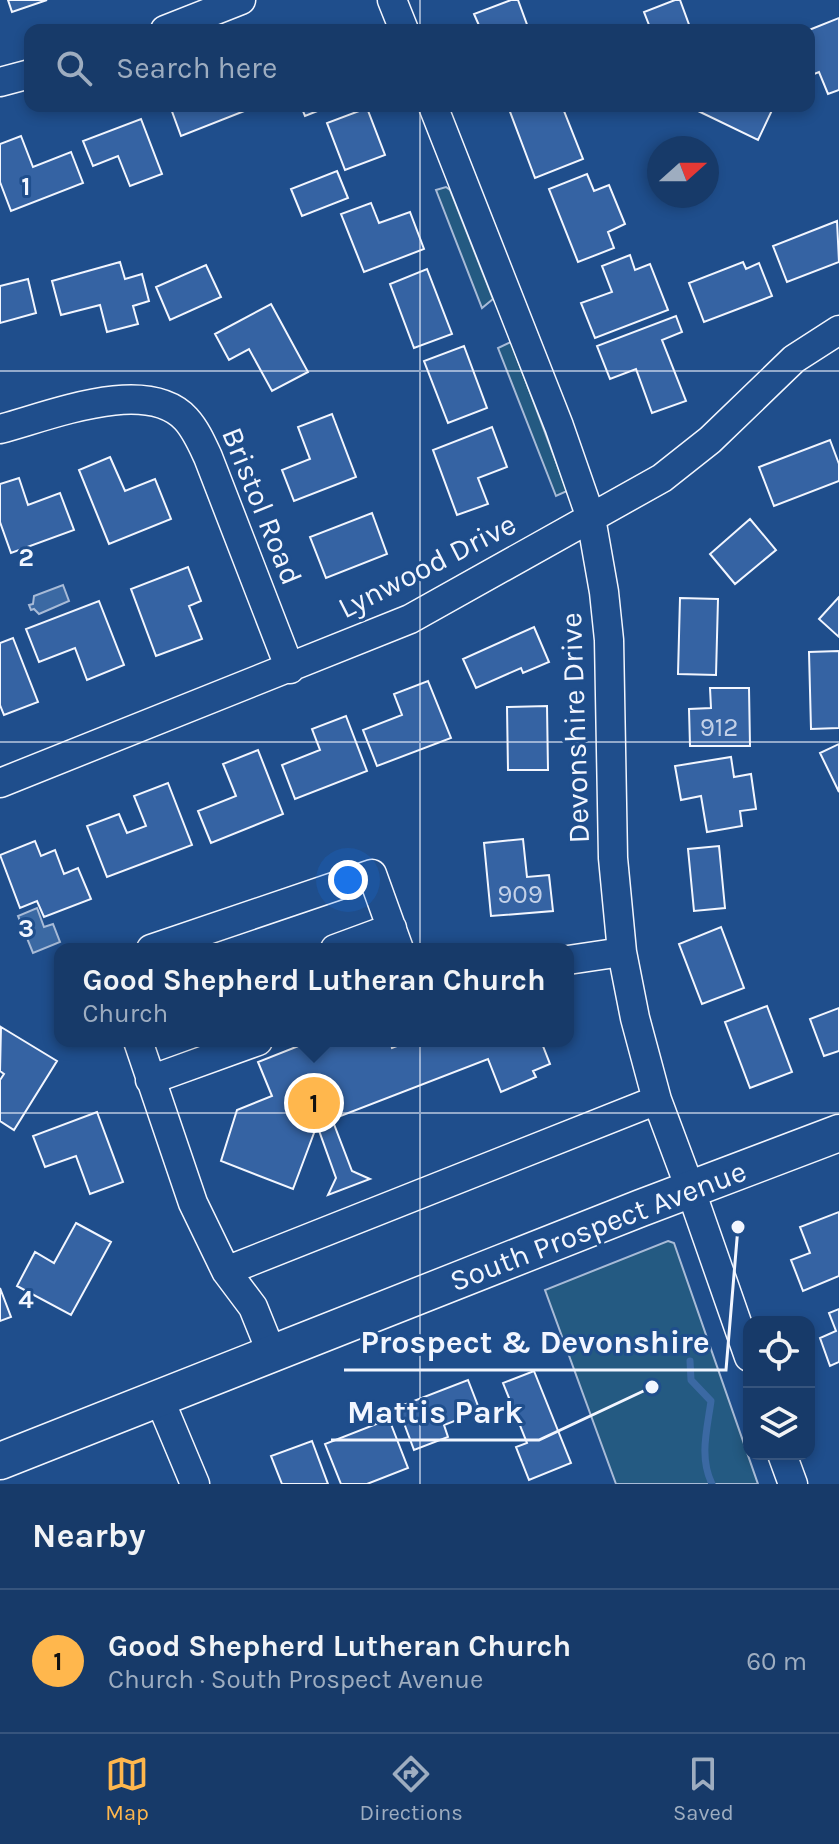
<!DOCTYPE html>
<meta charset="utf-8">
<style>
:root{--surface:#173a69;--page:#244571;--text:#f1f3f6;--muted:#9eadc0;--line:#36547d;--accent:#ffb74d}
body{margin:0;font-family:Karla,sans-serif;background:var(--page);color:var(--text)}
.controls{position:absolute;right:24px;bottom:24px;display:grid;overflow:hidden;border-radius:16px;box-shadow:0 4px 12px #0003}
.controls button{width:72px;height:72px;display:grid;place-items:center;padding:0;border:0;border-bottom:2px solid var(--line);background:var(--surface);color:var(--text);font:40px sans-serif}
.compass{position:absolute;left:647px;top:136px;width:72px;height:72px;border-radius:50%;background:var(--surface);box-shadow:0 4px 12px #0003;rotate:69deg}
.you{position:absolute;left:348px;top:880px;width:28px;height:28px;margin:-20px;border:6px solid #fff;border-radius:50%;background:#1a73e8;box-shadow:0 0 0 12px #1a73e833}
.badge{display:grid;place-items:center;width:52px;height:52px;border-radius:50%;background:var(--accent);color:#111;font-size:26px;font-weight:700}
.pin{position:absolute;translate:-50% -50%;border:4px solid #fff;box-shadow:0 2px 8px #0006}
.popup{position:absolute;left:54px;top:943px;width:520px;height:104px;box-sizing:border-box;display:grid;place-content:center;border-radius:16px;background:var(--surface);filter:drop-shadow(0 2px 6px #0005);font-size:26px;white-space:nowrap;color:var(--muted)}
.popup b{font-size:30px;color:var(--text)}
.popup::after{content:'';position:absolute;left:50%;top:100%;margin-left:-16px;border:16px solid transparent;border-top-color:var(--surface)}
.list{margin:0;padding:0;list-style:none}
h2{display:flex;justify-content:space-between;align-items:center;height:104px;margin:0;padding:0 32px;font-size:34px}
h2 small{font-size:26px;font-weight:400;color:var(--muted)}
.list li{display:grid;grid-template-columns:52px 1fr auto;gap:24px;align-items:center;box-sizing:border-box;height:144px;padding:0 32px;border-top:2px solid var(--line)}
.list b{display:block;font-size:30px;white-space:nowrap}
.list p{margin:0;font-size:26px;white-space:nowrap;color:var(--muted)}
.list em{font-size:26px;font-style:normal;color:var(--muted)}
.icon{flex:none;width:44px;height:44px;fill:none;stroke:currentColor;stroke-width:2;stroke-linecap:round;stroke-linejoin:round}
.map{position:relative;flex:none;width:839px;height:1484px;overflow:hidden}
.search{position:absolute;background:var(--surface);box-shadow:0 4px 12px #0003;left:24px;right:24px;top:24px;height:88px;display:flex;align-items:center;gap:20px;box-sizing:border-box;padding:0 28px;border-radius:16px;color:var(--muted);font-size:30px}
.sheet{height:248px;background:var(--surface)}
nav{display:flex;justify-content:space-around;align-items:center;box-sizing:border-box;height:112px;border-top:2px solid var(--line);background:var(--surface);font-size:22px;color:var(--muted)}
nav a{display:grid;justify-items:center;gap:4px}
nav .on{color:var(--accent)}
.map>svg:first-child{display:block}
.green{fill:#245a82;stroke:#a8bbd7;stroke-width:2}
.water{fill:#3b69a3;stroke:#a8bbd7;stroke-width:2}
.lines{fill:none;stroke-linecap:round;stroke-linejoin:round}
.stream{stroke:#3b69a3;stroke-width:7}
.building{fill:#3563a3;stroke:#f2f6ff;stroke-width:2}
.minor-casing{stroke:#f2f6ff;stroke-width:31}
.major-casing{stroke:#f2f6ff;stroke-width:39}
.minor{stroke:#1f4e8c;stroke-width:28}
.major{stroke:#1f4e8c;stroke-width:36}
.grid{fill:none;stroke:#f2f6ff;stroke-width:2;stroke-opacity:0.55}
.labels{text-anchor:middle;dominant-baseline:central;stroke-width:6;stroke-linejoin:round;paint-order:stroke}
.number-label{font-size:26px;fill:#c3d1e8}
.street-label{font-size:30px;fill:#f2f6ff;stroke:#1f4e8c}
.grid-label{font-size:26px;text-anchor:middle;font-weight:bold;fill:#f2f6ff;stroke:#1f4e8c;stroke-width:6;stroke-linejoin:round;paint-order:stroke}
.leader{fill:none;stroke:#f2f6ff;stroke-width:3}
.callout-dot{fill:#f2f6ff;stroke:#1f4e8c;stroke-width:3}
.callout-label{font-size:32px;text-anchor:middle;font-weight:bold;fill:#f2f6ff;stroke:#1f4e8c;stroke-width:6;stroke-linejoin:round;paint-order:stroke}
</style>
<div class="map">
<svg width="839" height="1484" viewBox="0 0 839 1484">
<rect width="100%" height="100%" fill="#1f4e8c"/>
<path class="green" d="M 446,187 L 450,190 L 493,299 L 482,308 L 436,190 Z
M 511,342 L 567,491 L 556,496 L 498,348 Z
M 668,1241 L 674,1243 L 758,1484 L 616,1484 L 545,1290 Z"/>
<path class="water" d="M 63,585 L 69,601 L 39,614 L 34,609 L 31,610 L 29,605 L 33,604 L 34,596 Z
M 37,908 L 44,927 L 53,924 L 60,942 L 33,953 L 18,916 Z"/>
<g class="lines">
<path class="stream" d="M 690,1361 L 691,1380 L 711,1401 C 707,1430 699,1457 712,1484"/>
</g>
<path class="building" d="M 8,0 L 47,0 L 12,12 Z
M 511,0 L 518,0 L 529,30 L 481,30 L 474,14 Z
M 675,0 L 680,0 L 691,30 L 651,30 L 644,12 Z
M 839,18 L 839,90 L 828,94 L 819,72 L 809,76 L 809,30 Z
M 170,106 L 245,106 L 247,110 L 181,136 Z
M 301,106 L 330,106 L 305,116 Z
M 518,106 L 562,106 L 583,159 L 535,178 L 509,109 Z
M 698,106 L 774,106 L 758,140 L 696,110 Z
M 367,108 L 385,155 L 345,170 L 327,123 Z
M 141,119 L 162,174 L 130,186 L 118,156 L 93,166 L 83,141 Z
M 21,136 L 33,167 L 71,152 L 83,183 L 11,211 L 0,182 L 0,144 Z
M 337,171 L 348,198 L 302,216 L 291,189 Z
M 587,174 L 594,191 L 609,185 L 625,224 L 608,232 L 614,248 L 578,262 L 549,189 Z
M 371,203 L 379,223 L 410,212 L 424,249 L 364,272 L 341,214 Z
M 837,221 L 839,262 L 787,282 L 773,246 Z
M 630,255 L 635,270 L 650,264 L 668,310 L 595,338 L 581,303 L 612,292 L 602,266 Z
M 120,262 L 125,279 L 142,274 L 149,301 L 133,306 L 138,324 L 107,332 L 100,305 L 61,315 L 52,281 Z
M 743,262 L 746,269 L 759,263 L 772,296 L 704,322 L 689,283 Z
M 206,265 L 221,297 L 170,320 L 156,287 Z
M 427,269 L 452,334 L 414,348 L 390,284 Z
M 28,279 L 36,313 L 0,323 L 0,286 Z
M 271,304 L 308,372 L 272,391 L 249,349 L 229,360 L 215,334 Z
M 676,316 L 682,332 L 662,340 L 686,401 L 652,413 L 636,369 L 610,379 L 597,346 Z
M 464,346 L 487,408 L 448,423 L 424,361 Z
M 332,414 L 356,477 L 294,501 L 282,470 L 310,459 L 298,427 Z
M 492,427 L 507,467 L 478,478 L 488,504 L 457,515 L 433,450 Z
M 830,440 L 839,464 L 839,481 L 774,506 L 759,467 Z
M 110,457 L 125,491 L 155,479 L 171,519 L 109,544 L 79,470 Z
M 19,478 L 28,505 L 60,493 L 74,530 L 11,553 L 0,522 L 0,484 Z
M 372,513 L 387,554 L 326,578 L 310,537 Z
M 750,519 L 776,550 L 735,584 L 710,554 Z
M 188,567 L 201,601 L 189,606 L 202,639 L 156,656 L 131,589 Z
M 839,597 L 839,637 L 819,619 Z
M 680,598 L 718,599 L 716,675 L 678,674 Z
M 99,601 L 124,665 L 87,680 L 75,648 L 39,662 L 26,629 Z
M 534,627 L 549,662 L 523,673 L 521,668 L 476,688 L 463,659 Z
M 13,638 L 38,702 L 4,715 L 0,705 L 0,643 Z
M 839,651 L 839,728 L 811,729 L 809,652 Z
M 428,681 L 451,738 L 377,766 L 363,730 L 402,715 L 394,694 Z
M 710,688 L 749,688 L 750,746 L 690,746 L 689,709 L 711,708 Z
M 547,706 L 548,770 L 508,770 L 507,707 Z
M 346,716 L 367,771 L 295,799 L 282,765 L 320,750 L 312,729 Z
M 839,744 L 839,792 L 820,753 Z
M 258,750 L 283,814 L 211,843 L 198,811 L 236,796 L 223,764 Z
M 731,757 L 734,777 L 751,774 L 756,809 L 740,811 L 742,826 L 707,832 L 701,796 L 681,800 L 675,766 Z
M 168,783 L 192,845 L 107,877 L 87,826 L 119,814 L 127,833 L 146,826 L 134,796 Z
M 523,839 L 527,877 L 549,875 L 553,911 L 491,916 L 484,843 Z
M 35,841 L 41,856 L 55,850 L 64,874 L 78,868 L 91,899 L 44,917 L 37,901 L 20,908 L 0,855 Z
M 719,846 L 725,908 L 694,911 L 688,849 Z
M 721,927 L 744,988 L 702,1004 L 679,944 Z
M 767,1006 L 792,1072 L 750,1088 L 725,1022 Z
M 839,1008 L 839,1051 L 824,1056 L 810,1019 Z
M 1,1027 L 57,1061 L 14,1130 L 0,1121 L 0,1080 L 4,1074 L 0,1071 Z
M 311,1041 L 390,1041 L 392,1048 L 410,1041 L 541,1041 L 550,1064 L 533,1071 L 536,1077 L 501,1092 L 488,1059 L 317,1125 L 293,1189 L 221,1161 L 237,1110 L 272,1096 L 258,1062 Z
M 97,1112 L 123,1182 L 90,1194 L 76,1156 L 45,1167 L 33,1136 Z
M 332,1119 L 352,1171 L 370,1179 L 328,1195 L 336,1178 L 317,1125 Z
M 839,1212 L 839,1276 L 803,1291 L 791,1260 L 810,1253 L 800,1227 Z
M 76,1223 L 111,1242 L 71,1315 L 17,1286 L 35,1252 L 54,1263 Z
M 0,1288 L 11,1317 L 0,1321 Z
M 839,1309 L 839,1362 L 830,1366 L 820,1338 L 836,1331 L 829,1313 Z
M 534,1371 L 571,1463 L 529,1480 L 516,1447 L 527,1443 L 503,1383 Z
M 468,1380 L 480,1411 L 444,1425 L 448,1437 L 414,1450 L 398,1407 Z
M 389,1419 L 408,1468 L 367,1484 L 341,1484 L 325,1444 Z
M 312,1441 L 328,1484 L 282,1484 L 271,1456 Z"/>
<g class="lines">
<defs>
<path id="minor" d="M 392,0 L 404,30
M 165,30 L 241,0
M 0,82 L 30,74
M 433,106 L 559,426 L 591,518 L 604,592 L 609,640 L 613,858 L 622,952 L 635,1018 L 657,1100 L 691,1191 L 749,1357
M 0,429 C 50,416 146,376 186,419 C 196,430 202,444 208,457 L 290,669
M 0,783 L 410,619 L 662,478 L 710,440 L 794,359 L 839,330
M 151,949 L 372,874 L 399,949
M 335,949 L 392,928
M 568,960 L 622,952
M 138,1041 L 193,1203 L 226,1271 L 253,1307 L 272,1354
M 150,1080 L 258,1041
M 226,1271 L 657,1100
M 159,1398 L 195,1484
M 782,1454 L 793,1484"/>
<path id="major" d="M 0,1461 L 641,1208 L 839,1133"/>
</defs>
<use href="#minor" class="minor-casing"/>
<use href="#major" class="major-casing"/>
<use href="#minor" class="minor"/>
<use href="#major" class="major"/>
</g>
<path class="grid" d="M 420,0 L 420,30M 420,106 L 420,1484M 0,371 L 839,371M 0,742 L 839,742M 0,1113 L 839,1113"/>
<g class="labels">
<g class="number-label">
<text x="719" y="727">912</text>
<text x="520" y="894">909</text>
</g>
<g class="street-label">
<text transform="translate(262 506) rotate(68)">Bristol Road</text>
<text transform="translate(427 566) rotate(-27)">Lynwood Drive</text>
<text transform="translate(575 728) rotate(-92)">Devonshire Drive</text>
<text transform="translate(598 1226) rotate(-21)">South Prospect Avenue</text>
</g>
</g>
<g class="grid-label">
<text x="26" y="195">1</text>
<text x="26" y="566">2</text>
<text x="26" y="937">3</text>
<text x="26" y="1308">4</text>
</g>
<path class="leader" d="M738 1227L726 1370H344M652 1387L539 1440H331"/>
<g class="callout-dot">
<circle cx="738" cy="1227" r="8"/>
<circle cx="652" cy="1387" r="8"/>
</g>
<g class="callout-label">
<text x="535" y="1353">Prospect &amp; Devonshire</text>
<text x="435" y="1423">Mattis Park</text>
</g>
</svg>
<div class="controls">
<button><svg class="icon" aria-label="locate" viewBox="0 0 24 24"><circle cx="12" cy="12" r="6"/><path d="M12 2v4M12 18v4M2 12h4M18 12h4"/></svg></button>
<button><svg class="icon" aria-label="layers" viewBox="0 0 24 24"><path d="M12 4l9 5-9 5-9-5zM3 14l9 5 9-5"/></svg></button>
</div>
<svg class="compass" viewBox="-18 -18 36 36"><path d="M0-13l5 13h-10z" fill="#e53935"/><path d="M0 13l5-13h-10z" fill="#9eadc0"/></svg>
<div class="you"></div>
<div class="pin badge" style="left:314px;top:1103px">1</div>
<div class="popup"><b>Good Shepherd Lutheran Church</b>Church</div>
<div class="search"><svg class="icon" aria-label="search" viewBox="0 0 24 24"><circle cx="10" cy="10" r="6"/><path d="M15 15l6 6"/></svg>Search here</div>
</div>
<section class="sheet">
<h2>Nearby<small></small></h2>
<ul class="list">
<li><span class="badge">1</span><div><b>Good Shepherd Lutheran Church</b><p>Church · South Prospect Avenue</p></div><em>60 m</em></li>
</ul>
</section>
<nav>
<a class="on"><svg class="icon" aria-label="map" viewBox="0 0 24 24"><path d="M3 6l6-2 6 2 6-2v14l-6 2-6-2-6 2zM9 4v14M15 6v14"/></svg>Map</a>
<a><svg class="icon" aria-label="directions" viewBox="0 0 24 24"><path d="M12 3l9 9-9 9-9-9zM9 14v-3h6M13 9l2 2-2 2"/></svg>Directions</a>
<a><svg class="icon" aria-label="saved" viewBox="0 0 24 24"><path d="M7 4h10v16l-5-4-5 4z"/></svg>Saved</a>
</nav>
